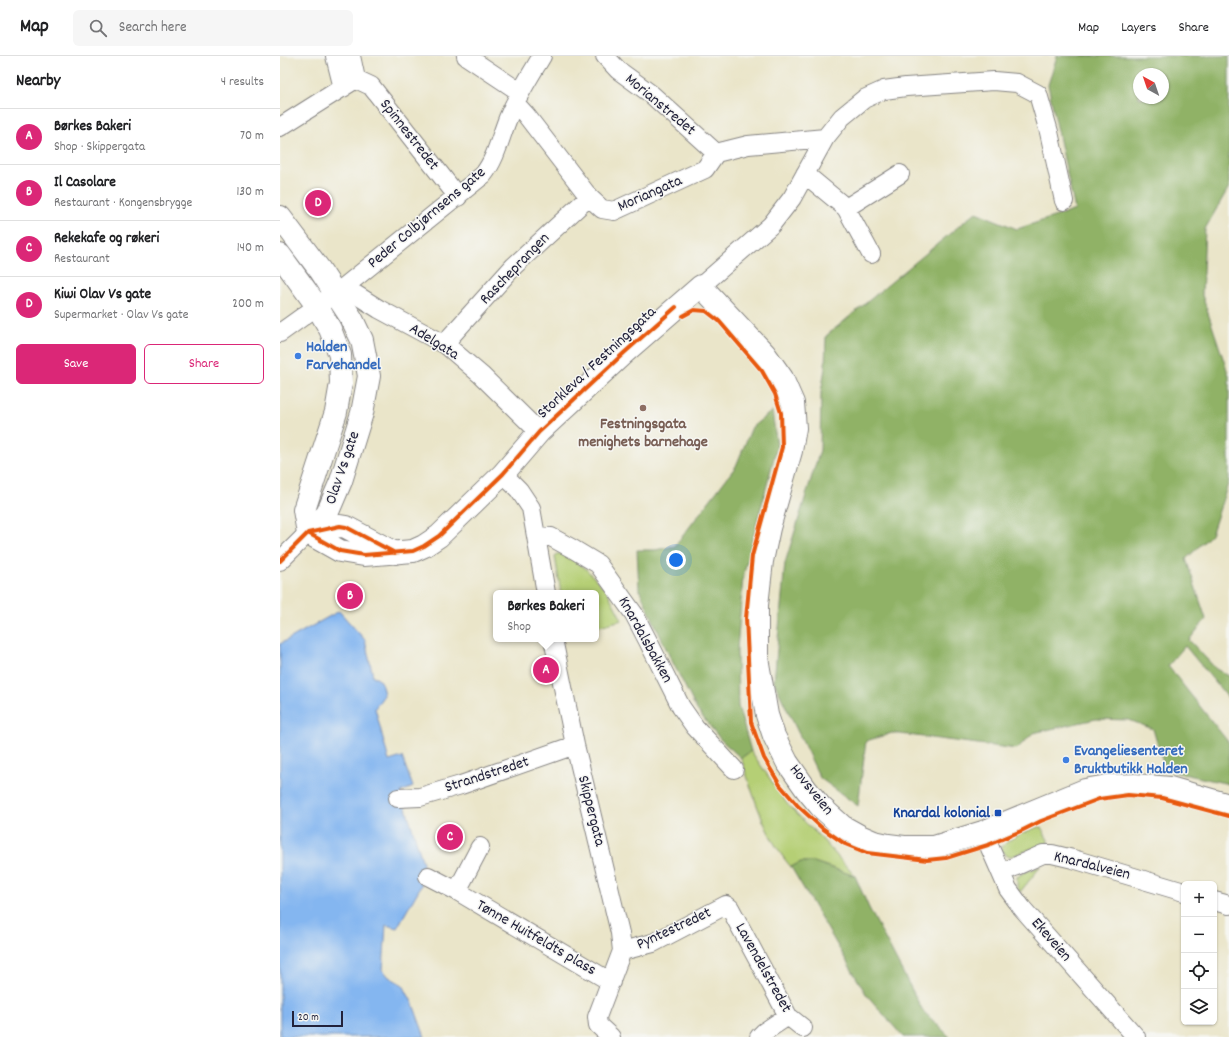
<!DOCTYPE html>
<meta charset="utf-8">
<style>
:root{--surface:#fff;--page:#f6f6f6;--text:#202124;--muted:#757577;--line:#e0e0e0;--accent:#db2777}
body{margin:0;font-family:Dekko,sans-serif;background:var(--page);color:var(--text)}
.controls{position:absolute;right:12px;bottom:12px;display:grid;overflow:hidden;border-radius:6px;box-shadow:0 1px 3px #0004}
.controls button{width:36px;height:36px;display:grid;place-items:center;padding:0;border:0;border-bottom:1px solid var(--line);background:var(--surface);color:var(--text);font:20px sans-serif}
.compass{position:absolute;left:853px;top:12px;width:36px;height:36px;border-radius:50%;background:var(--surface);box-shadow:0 1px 3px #0004;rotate:320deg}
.scale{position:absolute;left:12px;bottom:10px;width:51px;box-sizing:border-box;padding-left:4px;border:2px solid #22223b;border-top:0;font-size:11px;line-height:14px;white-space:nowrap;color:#22223b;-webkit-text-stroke:3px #f6f6f2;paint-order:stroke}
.you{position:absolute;left:396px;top:504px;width:14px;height:14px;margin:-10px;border:3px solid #fff;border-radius:50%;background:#1a73e8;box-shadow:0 0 0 6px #1a73e833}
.badge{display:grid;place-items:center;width:26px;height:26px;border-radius:50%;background:var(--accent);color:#fff;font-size:13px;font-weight:700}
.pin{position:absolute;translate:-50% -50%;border:2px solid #fff;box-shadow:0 1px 4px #0006}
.popup{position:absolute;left:213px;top:534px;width:106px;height:52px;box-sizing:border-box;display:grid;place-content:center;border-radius:6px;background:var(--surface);filter:drop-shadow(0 1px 3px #0005);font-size:13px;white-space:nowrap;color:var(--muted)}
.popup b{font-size:15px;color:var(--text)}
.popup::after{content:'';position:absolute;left:50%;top:100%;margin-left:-8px;border:8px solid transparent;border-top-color:var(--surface)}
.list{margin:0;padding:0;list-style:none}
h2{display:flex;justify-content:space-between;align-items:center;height:52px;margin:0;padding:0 16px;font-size:17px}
h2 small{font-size:13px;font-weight:400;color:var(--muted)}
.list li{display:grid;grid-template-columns:26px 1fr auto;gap:12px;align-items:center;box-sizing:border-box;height:56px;padding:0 16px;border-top:1px solid var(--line)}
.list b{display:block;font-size:15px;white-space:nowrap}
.list p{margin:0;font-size:13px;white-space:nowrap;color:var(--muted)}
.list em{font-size:13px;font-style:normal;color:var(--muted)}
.actions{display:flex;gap:8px;padding:12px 16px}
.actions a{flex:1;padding:9px 0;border:1px solid var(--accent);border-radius:6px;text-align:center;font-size:14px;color:var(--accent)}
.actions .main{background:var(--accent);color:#fff}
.icon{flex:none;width:22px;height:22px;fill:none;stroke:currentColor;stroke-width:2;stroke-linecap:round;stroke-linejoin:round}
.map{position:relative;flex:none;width:949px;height:981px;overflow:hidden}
header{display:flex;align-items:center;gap:24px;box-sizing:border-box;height:56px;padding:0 20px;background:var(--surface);border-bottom:1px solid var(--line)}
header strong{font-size:19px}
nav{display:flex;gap:22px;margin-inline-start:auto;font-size:14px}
.search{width:280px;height:36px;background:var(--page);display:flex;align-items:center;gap:10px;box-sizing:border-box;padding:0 14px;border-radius:6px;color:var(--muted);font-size:15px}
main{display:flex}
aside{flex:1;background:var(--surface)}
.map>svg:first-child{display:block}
.green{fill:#b5cf74;stroke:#6c7858}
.forest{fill:#90b266;stroke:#596a50;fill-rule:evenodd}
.water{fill:#84b6f0;stroke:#536c96}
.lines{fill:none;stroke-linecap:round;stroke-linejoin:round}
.street-casing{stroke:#868482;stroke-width:20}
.secondary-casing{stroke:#868482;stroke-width:24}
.street{stroke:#fff;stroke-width:18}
.secondary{stroke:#fff;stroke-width:22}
.cycleway-casing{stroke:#f6f6f2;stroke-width:6}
.cycleway{stroke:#e8590c;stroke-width:4}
.shop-dot{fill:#3f7fe0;stroke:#f6f6f2;stroke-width:1.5}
.education-dot{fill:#8d6e63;stroke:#f6f6f2;stroke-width:1.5}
.transit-dot{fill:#1a4fb4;stroke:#f6f6f2;stroke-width:1.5}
.labels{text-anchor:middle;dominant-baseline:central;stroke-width:3;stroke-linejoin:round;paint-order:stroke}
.street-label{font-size:16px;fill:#22223b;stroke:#f6f6f2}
.shop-label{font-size:16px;font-weight:bold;fill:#366cbe;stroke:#f6f6f2;text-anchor:start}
.education-label{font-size:16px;font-weight:bold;fill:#785e54;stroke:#f6f6f2}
.transit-label{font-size:16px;font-weight:bold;fill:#164399;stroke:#f6f6f2;text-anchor:end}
</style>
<header>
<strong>Map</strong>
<div class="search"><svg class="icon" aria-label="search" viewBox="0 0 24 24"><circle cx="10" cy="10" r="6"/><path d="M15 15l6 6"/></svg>Search here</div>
<nav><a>Map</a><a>Layers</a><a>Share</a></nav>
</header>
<main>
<aside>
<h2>Nearby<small>4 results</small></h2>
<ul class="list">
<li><span class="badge">A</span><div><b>Børkes Bakeri</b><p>Shop · Skippergata</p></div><em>70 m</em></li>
<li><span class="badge">B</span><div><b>Il Casolare</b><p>Restaurant · Kongensbrygge</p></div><em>130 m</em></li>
<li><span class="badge">C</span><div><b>Rekekafe og røkeri</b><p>Restaurant</p></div><em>140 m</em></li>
<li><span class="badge">D</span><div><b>Kiwi Olav Vs gate</b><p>Supermarket · Olav Vs gate</p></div><em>200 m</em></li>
</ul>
<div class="actions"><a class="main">Save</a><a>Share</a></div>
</aside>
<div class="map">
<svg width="949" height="981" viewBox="0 0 949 981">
<rect width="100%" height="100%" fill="#f6f6f2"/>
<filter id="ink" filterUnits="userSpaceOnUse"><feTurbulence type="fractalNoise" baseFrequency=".025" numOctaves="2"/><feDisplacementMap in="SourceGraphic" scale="8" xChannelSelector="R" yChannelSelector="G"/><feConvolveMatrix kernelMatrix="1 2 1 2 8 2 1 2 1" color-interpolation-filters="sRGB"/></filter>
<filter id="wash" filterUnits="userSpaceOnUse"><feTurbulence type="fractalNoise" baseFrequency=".012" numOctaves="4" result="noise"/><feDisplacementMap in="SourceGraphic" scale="16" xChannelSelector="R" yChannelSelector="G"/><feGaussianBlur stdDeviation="0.9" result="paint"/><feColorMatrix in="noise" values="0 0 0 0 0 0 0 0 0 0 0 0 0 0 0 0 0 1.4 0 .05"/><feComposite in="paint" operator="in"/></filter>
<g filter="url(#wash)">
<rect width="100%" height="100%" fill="#eae5c9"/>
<path class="green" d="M 284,497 L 305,512 L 327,535 L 342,564 L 316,571 L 316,537 L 281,537 L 275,500 L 277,498 Z
M 471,695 L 508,749 L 541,782 L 575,820 L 534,806 L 521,806 L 511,811 C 484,780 474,740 461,702 Z
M 758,771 L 761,771 L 768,784 L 767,790 L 751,793 L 732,800 L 727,800 L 721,793 C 728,781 746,776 758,771 Z
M 761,810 L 740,836 L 737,831 L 737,821 L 743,817 Z"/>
<path class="forest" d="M 777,0 L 949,0 L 949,131 L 925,173 L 922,239 L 949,320 L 949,425 L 931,479 L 906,503 L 926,563 L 909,584 L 936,613 L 949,620 L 949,643 L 905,590 L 888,610 L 949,687 L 949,728 L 885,714 L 873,673 L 849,664 L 816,663 L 753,677 L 737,693 L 612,677 L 586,685 L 578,750 L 540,722 L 494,626 L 505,507 L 540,394 L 541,336 L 545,312 L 546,280 L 696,156 L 737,173 L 795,154 L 768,29 ZM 859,18 L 883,18 L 883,42 L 859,42 Z
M 492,355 L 497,390 L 463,521 L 457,594 L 458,650 L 471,695 L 461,702 L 441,684 L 417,654 L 389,599 L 359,533 L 357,494 L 375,494 L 395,490 L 456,410 L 472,371 Z
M 521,806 L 534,806 L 575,820 L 589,852 L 643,955 L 670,981 L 623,981 L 586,938 L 511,811 Z"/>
<path class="water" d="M 59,555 L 85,584 L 93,620 L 101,625 L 104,639 L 95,652 L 109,705 L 122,701 L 133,731 L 121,736 L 143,807 L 141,830 L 117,872 L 106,869 L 103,914 L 109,921 L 123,929 L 133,948 L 145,981 L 0,981 L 0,588 Z"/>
</g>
<g filter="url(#ink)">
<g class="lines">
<defs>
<path id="street" d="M 55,0 L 63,32
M 71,0 L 76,23
M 186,0 L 240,36
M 325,0 L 338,14 L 371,38 L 436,97
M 76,23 L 91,30 L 178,141
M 235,47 L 246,59 L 309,141 L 322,153 L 334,155 L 425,113 L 436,97 L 468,89 L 545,82
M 0,71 L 76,23
M 525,118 L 566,152 L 591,198
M 566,152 L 620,118
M 421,230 L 491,169 L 512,142 L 545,82 L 562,61 L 584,43 L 604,34 L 626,31 L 714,25 L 737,27 L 758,38 L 769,76 L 784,145
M 64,231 L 203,119 C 216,103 220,82 228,62 C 237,40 250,20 262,0
M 0,277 L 64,231 L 99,253 L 166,289 L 201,319 L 259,376
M 166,289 L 171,280 L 234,210 L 309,141
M 223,418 L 239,434 L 251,452 L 266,537
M 256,480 L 271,481 L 293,493 L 318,508 L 354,558 L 368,585 L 401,651 L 415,671 L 454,713
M 0,505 L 28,477
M 273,583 L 295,689 L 340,877 L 342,895 L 317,961 L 318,969 L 331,981
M 118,742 L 140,741 L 181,729 L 295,689
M 703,776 L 728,833 L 742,852 L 856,981
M 721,817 L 763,798 L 772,798 L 793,803 L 904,836
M 148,820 L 177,835 L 331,926
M 177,835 L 200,791
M 934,845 L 949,849
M 342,895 L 373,887 L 446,849 L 450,852 L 508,960 L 523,972
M 479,981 L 484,976 L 508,960"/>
<path id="secondary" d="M 0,161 L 40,214 L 72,263 L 82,284 L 89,320 L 82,357 L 61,425 L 47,458 L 28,477
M 0,199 L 37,250 L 50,273 L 60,299 L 61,327 L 56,356 L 24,454 L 28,477
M 28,477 L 60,495 L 84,499 L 133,495 L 144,490 L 159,480 L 223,418 L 259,376 L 344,297 L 421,230 L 485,298 L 502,322 L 513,347 L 515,372 L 511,395 L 489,472 L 482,505 L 477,549 L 477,602 L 487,659 L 494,680 L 507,706 L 526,733 L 541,751 L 562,770 L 580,780 L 594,786 L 608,789 L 624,791 L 654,791 L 703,776 L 805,734 L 827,730 L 855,729 L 890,732 L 949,749
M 28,477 L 60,470 L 66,471 L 115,497"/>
</defs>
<use href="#street" class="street-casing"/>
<use href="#secondary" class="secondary-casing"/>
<use href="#street" class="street"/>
<use href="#secondary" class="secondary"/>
<defs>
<path id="cycleway" d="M 403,260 L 414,254 L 426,255 L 439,265 L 482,315 L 495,338 L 501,357 L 502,391 L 472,500 L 466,562 L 471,666 L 484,702 L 500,729 L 518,750 L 542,772 L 565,788 L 587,797 L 647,804 L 666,802 L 708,789 L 741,775 L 761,765 L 819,743 L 848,739 L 882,742 L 949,760
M 28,477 L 60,495 L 84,499 L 133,495 L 144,490 L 159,480 L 223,418 L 259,376 L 344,297 L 396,251
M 0,505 L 28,477 L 60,470 L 66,471 L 115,497"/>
</defs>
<use href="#cycleway" class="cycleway-casing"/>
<use href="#cycleway" class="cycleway"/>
</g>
</g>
<g class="shop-dot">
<circle cx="18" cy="300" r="4"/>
<circle cx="786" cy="704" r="4"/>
</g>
<circle class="education-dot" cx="363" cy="352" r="4"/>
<rect class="transit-dot" x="714" y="753" width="8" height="8" rx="2"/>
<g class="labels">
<g class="street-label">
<text transform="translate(380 49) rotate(40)">Morianstredet</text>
<text transform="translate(129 79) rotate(52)">Spinnestredet</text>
<text transform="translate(370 138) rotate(-24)">Moriangata</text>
<text transform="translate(147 162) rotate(-40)">Peder Colbjørnsens gate</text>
<text transform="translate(235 213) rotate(-46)">Rascheprangen</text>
<text transform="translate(154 286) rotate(32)">Adelgata</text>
<text transform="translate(317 307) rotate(-43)">Storkleva / Festningsgata</text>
<text transform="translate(63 412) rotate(-71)">Olav Vs gate</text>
<text transform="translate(365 584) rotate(61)">Knardalsbakken</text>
<text transform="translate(207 719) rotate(-18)">Strandstredet</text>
<text transform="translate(531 734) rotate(51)">Hovsveien</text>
<text transform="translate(311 755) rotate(76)">Skippergata</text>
<text transform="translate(812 810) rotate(14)">Knardalveien</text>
<text transform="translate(394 873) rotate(-25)">Pyntestredet</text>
<text transform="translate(256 882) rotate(30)">Tønne Huitfeldts plass</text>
<text transform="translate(771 884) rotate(49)">Ekeveien</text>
<text transform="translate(483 912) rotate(61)">Lavendelstredet</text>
</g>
<g class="shop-label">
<text x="26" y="291">Halden<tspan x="26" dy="18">Farvehandel</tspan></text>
<text x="794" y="695">Evangeliesenteret<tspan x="794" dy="18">Bruktbutikk Halden</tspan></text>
</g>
<g class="education-label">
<text x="363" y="368">Festningsgata<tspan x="363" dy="18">menighets barnehage</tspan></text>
</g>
<g class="transit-label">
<text x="710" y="757">Knardal kolonial</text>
</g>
</g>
</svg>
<div class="controls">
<button>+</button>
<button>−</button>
<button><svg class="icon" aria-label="locate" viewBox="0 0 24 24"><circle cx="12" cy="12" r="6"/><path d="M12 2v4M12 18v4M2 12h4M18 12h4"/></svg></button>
<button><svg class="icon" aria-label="layers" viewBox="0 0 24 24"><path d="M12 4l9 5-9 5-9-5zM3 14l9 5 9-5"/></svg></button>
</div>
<svg class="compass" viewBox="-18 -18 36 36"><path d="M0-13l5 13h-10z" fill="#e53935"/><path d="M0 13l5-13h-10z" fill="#757577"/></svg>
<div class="scale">20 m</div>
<div class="you"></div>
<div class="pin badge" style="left:266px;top:614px">A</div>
<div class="popup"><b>Børkes Bakeri</b>Shop</div>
<div class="pin badge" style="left:70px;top:540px">B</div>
<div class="pin badge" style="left:170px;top:781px">C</div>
<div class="pin badge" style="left:38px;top:147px">D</div>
</div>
</main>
